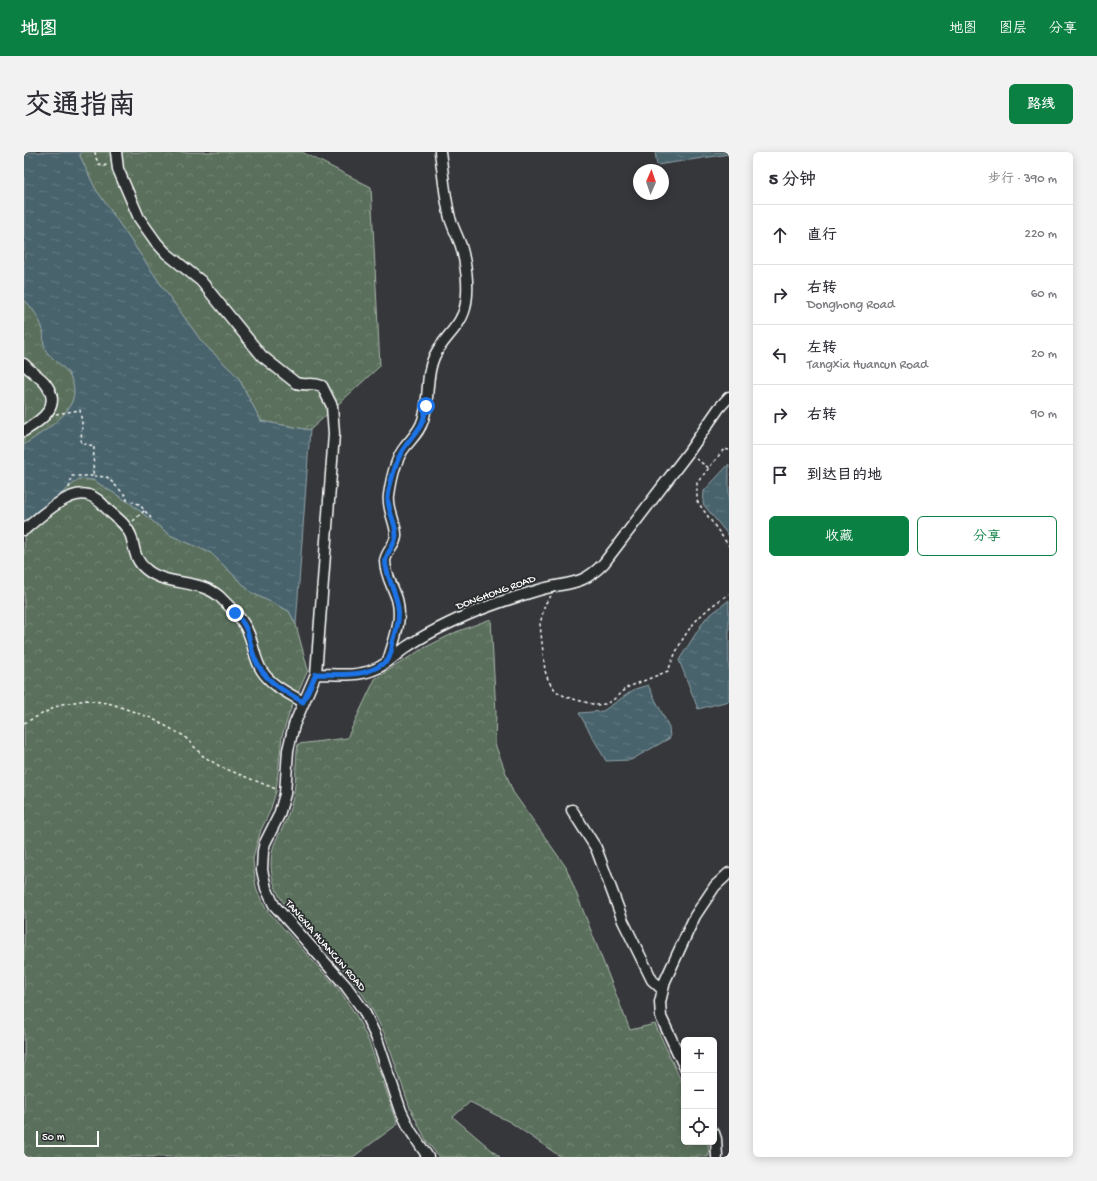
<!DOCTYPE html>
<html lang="zh">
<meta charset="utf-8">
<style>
:root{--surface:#fff;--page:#f2f2f3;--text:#2b2b33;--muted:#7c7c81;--line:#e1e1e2;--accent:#0b8043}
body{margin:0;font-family:"Gochi Hand","LXGW WenKai TC",sans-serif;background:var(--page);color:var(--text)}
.controls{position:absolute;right:12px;bottom:12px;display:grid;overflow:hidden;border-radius:6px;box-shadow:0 2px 10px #0003}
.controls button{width:36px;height:36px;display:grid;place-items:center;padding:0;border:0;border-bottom:1px solid var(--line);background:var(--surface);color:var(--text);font:20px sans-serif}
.compass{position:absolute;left:609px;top:12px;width:36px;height:36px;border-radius:50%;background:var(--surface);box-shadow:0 2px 10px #0003;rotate:2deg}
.scale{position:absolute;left:12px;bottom:10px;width:63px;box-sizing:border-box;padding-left:4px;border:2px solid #fff;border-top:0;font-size:11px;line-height:14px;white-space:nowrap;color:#fff;-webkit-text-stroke:3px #2a2d2e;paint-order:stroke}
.stop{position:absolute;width:12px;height:12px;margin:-9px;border:3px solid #1a73e8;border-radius:50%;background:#fff}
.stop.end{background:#1a73e8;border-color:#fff;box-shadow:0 1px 4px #0008}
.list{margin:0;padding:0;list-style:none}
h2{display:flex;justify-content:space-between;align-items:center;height:52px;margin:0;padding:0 16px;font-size:17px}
h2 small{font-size:13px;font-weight:400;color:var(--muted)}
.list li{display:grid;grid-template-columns:26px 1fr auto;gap:12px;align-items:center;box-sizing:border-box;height:60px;padding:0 16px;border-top:1px solid var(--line)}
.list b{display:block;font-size:15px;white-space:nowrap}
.list p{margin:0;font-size:13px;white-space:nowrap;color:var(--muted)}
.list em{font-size:13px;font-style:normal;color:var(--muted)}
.actions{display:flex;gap:8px;padding:12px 16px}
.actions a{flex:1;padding:9px 0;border:1px solid var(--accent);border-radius:6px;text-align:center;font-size:14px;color:var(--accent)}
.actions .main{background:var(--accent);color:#fff}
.icon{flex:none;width:22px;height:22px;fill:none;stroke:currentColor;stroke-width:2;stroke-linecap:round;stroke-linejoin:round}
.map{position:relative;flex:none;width:705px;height:1005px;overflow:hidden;border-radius:6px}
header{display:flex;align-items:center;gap:24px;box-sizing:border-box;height:56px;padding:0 20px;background:var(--accent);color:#fff}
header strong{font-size:19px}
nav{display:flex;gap:22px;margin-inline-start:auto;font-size:14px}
.intro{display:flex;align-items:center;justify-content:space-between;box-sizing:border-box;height:96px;padding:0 24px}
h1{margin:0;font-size:28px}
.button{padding:10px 18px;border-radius:6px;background:var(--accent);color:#fff;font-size:14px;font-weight:700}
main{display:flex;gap:24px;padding:0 24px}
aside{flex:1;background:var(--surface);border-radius:6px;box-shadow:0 2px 10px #0003}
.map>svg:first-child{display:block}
.forest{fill:url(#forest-crowns);stroke:#acb8ad}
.water{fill:url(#water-ripples);stroke:#91a2a7}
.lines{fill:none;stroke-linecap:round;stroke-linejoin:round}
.minor-casing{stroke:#fff;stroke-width:13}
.path{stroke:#fff;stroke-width:1.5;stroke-dasharray:3 3;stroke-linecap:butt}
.minor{stroke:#2a2d2e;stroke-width:10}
.route{stroke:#1a73e8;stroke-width:5}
.labels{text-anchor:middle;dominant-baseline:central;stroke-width:3.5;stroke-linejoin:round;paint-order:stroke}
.street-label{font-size:11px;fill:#fff;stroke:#2a2d2e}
</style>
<header>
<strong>地图</strong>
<nav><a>地图</a><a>图层</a><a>分享</a></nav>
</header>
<div class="intro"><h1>交通指南</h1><a class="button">路线</a></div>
<main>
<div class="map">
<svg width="705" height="1005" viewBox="0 0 705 1005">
<defs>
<pattern id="forest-crowns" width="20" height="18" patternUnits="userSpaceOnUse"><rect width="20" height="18" fill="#5a705b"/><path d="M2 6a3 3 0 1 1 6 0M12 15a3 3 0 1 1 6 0" fill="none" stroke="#738574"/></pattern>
<pattern id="water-ripples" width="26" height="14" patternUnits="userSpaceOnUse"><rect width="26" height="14" fill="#48646d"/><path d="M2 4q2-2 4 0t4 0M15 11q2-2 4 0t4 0" fill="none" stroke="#637b83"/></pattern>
</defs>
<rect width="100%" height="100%" fill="#35373b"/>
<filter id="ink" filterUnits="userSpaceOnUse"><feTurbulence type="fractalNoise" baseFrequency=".025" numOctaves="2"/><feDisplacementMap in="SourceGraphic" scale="8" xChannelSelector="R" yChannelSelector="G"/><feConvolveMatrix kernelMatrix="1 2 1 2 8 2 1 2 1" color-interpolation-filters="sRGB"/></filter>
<g filter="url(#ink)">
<path class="forest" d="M 57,0 L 278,0 L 347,35 L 356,214 L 286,278 L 237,269 L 214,225 L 178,190 L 140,137 L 71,36 L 56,4 Z
M 0,147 C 8,156 16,166 19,178 C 20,184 19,191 21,197 C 24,204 39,213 44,221 C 66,255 22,277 0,293 Z
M 55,327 L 69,328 L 106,351 L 146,383 L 187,401 L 228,441 L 265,459 L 272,473 L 284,518 L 266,559 L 258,584 L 252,640 L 246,659 L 237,678 L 231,698 L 229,708 L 231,729 L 233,739 L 242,757 L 316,839 L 332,863 L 345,890 L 374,972 L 329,1005 L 0,1005 L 0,370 L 10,364 Z
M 467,467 L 472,561 L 471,592 L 489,640 L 542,715 L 606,878 L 631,872 L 660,935 L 660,990 L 684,990 L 685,1002 L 684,1005 L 537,1005 L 486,970 L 446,950 L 429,965 L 476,1005 L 415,1005 L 403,990 L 386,956 L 361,883 L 347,855 L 329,828 L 262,754 C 249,737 243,715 250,693 C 252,687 255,682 258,677 C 263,666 267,656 269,645 C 273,627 271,610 274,592 L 323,586 L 351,527 L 398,497 L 432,480 Z"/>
<path class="water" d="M 0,0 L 57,0 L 56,4 L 71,36 L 140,137 L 178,190 L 214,225 L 237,269 L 286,278 L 272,473 L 265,459 L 228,441 L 187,401 L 146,383 L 106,351 L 69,328 L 55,327 L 10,364 L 0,370 L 0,293 C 22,277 66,255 44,221 C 39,213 24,204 21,197 C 19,191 20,184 19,178 C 16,166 8,156 0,147 Z
M 631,0 L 705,0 L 705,2 L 633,13 Z
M 705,312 L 705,384 L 679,352 L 680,339 Z
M 705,448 L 705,549 L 674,557 L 655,508 L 681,467 Z
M 624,533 L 645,575 L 646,586 L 607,608 L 582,609 L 555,561 L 579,559 L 611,537 Z"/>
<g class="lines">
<defs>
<path id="minor" d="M 92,0 L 94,17 L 115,66 L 132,90 L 142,101 L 177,129 L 238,204 L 272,231 C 281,234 287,230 298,234 L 308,254 L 310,282 L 292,522 L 270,573 L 264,598 L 261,642 L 255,663 L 241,691 L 239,699 L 238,718 L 242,736 L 250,753 L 322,834 L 340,859 L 353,887 L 377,959 L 386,978 L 404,1005
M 0,212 C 6,219 15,224 21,231 C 39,254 18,268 0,279
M 0,378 C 15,366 44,337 64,343 C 73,345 79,353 85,359 C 93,366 103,373 107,384 C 111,397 110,408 123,418 C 142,434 177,427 196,445 C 206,455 219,467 224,480 C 230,493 230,507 238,519 C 248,534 264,541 279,550
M 364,509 C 370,488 379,468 373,447 C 369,435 361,422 361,409 C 362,399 373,392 372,382 C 371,368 363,357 365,343 C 367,329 372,306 381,295 C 388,286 396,279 399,268 C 406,247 401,225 410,205 C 419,185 439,174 442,151 C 445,134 442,111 437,94 C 434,85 429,76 426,66 C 421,46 419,21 416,0
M 292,522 C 311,522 331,525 349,518 C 362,514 373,501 384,494 C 402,482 423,472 443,463 C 466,453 491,445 515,438 C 544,429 556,436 580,411 L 664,301 L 695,256 L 705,245
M 548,658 L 572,696 L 599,769 L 628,828 L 639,838
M 660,914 L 637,865 L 636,850 L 641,829 L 671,764 L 691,734 L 705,721
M 690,981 L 692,987 L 693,1005"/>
</defs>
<use href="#minor" class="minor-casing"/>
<path class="path" d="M 71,0 L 72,6 L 75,12 L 80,14 L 85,11
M 32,262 L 56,258 L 58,271 L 57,291 L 70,294 L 69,324 L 83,325 L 102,344 L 103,348 L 115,352 L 128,367
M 705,298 L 700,297 L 673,331 L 673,349 L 705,394
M 672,307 L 685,316
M 45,336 L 48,324 L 69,324
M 109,369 L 121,358
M 527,444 L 521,452 L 516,472 L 521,519 L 525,530 L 532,539 L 542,545 L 572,553 L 581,552 L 589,548 L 602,536 L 644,519 C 653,496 663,475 682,459 C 689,452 697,448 705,442
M 0,571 L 38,552 L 63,548 L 88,552 L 127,566 L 160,584 L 179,604 L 197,615 L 252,637"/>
<use href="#minor" class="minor"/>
</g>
</g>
<g class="lines" filter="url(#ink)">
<path class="route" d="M 211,461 C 228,479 223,487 231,507 C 240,529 260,539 279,550 L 292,522 C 313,522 338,526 357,513 C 359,512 363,510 364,508 C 367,503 368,496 369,490 C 373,478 376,467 374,455 C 372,440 364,428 362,414 C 359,401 372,395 372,383 C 372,370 363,358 364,345 C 365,334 372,310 377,301 C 388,282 400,278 402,254"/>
</g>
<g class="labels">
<g class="street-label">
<text transform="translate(472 441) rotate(-20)">DONGHONG ROAD</text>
<text transform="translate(301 794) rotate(49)">TANGXIA HUANCUN ROAD</text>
</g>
</g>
</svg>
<div class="controls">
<button>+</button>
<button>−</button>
<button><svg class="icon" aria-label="locate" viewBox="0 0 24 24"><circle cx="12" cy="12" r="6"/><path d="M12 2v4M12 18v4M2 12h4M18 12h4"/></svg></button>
</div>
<svg class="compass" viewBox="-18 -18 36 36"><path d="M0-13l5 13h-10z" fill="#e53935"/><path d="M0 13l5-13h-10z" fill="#7c7c81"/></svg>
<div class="scale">50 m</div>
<div class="stop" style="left:402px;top:254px"></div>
<div class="stop end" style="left:211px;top:461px"></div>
</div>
<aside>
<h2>5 分钟<small>步行 · 390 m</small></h2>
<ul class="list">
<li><svg class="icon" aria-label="ahead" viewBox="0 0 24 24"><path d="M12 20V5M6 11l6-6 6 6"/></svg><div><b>直行</b></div><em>220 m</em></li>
<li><svg class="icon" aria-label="right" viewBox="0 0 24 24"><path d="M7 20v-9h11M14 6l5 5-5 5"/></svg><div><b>右转</b><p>Donghong Road</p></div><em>60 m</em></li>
<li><svg class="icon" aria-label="left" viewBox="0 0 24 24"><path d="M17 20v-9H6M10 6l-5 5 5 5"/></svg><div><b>左转</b><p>Tangxia Huancun Road</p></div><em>20 m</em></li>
<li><svg class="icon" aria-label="right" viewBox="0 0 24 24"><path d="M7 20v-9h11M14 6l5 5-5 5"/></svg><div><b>右转</b></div><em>90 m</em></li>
<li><svg class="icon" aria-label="arrive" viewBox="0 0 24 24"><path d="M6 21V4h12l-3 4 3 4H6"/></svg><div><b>到达目的地</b></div></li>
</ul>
<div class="actions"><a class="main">收藏</a><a>分享</a></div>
</aside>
</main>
